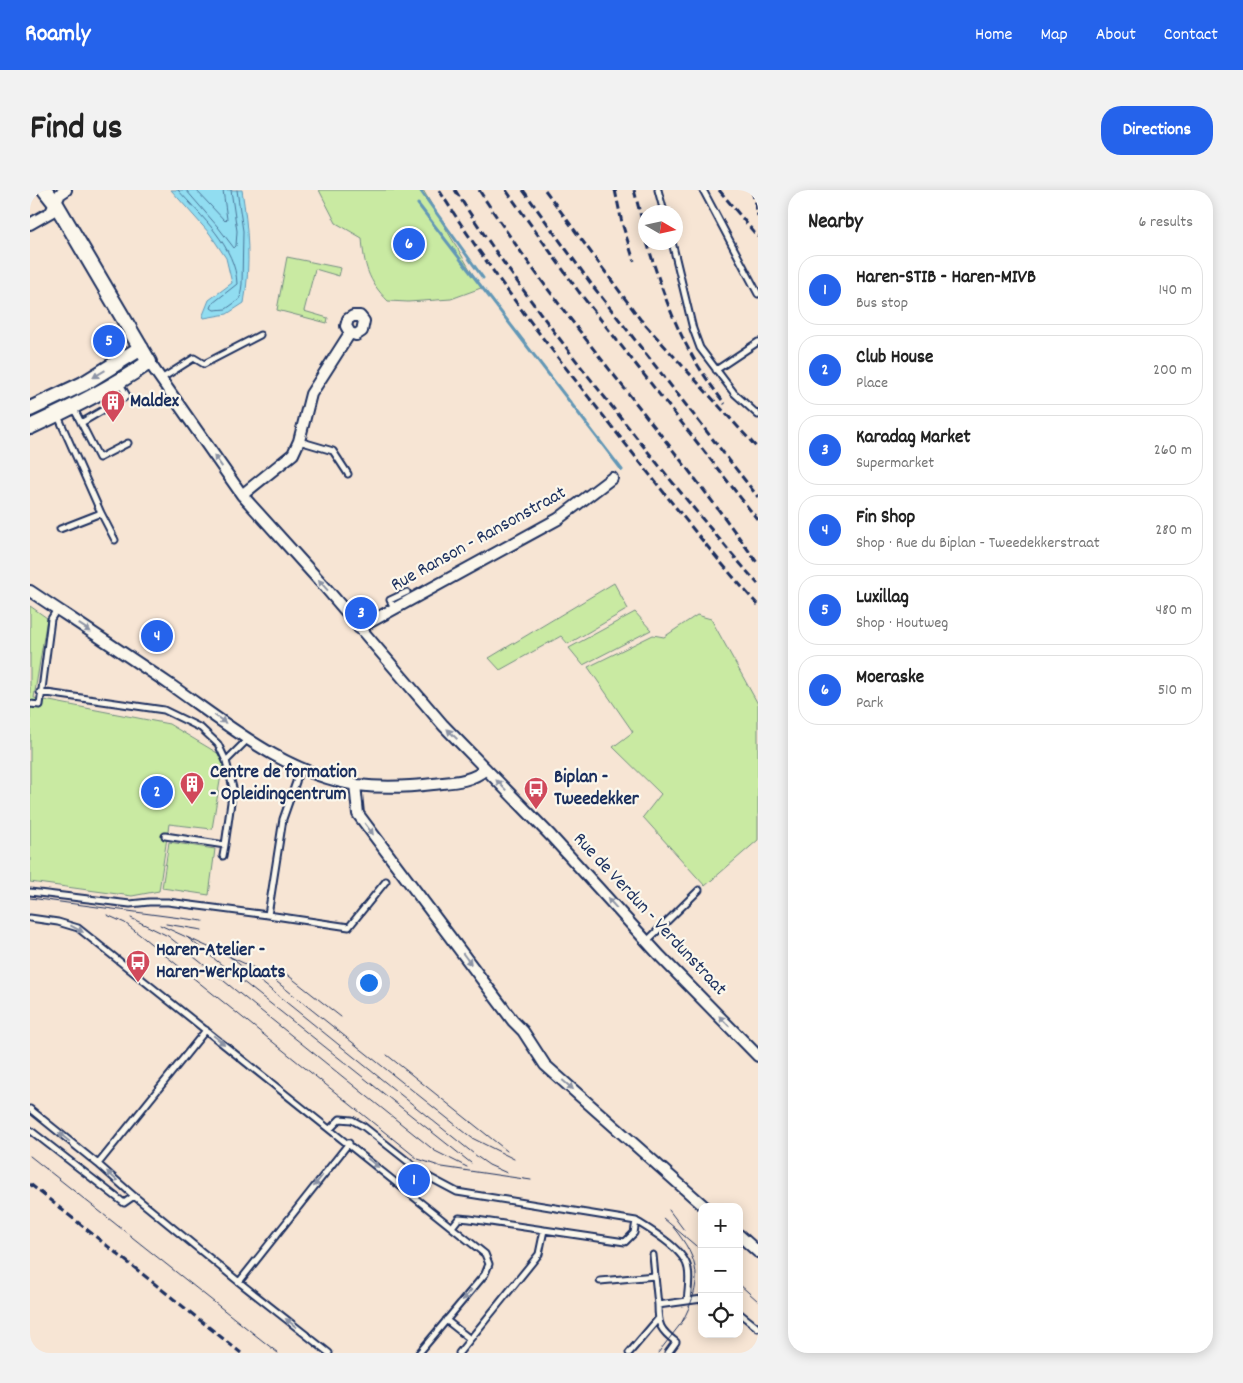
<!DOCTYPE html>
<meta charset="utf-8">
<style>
:root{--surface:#fff;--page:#f2f2f2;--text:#222;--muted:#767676;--line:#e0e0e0;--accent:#2563eb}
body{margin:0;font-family:Dekko,sans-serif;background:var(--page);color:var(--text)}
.controls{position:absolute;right:15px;bottom:15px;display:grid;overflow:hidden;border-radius:10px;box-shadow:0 2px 12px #0003}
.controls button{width:45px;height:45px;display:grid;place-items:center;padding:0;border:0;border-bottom:1px solid var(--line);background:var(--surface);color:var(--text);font:25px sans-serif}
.compass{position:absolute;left:608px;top:15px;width:45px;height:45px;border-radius:50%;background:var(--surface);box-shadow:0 2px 12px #0003;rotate:99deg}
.you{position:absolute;left:338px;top:792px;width:18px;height:18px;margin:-12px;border:4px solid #fff;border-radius:50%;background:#1a73e8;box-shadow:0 0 0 8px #1a73e833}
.badge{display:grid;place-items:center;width:32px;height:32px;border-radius:50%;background:var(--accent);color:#fff;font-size:16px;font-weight:700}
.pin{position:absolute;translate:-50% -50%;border:2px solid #fff;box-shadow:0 1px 5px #0006}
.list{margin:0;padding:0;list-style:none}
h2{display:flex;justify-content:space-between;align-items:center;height:65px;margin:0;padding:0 20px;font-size:21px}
h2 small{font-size:16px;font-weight:400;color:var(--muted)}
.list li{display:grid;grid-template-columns:32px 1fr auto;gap:15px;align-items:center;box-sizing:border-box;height:70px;margin:0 10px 10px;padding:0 10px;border:1px solid var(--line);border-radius:20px}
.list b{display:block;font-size:19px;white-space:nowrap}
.list p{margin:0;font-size:16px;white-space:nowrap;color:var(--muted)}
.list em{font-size:16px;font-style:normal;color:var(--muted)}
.icon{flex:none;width:28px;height:28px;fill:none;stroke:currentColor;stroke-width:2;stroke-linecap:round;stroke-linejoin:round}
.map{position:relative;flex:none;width:728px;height:1163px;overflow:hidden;border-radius:20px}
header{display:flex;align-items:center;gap:30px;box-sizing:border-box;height:70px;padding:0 25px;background:var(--accent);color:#fff}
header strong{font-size:24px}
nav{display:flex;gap:28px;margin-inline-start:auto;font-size:18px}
.intro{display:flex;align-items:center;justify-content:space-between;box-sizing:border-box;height:120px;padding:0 30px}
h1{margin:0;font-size:35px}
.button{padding:12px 22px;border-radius:20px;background:var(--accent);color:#fff;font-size:18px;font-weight:700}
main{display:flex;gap:30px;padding:0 30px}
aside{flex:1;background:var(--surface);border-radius:20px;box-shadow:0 2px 12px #0003}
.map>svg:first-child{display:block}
.green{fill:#c9eaa2;stroke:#728c80}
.water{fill:#91ddf1;stroke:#6297b6}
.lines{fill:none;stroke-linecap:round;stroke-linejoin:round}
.shore{stroke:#4a7599;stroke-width:1}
.stream{stroke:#6297b6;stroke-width:3}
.lane-casing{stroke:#1b2f5e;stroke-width:9}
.street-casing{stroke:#1b2f5e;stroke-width:14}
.secondary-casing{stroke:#1b2f5e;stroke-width:18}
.lane{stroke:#fbf7ec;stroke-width:5}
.street{stroke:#fbf7ec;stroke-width:10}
.secondary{stroke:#fbf7ec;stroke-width:14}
.tram{stroke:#1b2f5e;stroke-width:1}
.rail{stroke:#1b2f5e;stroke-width:3;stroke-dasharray:8 4;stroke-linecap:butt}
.oneway{fill:#8b93a5}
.labels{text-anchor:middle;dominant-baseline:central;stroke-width:4.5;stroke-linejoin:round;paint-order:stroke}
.poi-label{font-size:19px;font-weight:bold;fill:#1b2f5e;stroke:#fbf7ec;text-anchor:start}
.street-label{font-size:19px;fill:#1b2f5e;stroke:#fbf7ec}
</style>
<header>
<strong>Roamly</strong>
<nav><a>Home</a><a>Map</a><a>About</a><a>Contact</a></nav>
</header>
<div class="intro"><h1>Find us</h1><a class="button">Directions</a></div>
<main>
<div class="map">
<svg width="728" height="1163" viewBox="0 0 728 1163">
<rect width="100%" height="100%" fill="#f7e5d4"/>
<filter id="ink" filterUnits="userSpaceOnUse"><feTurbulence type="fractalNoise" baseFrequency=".02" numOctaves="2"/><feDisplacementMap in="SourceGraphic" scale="10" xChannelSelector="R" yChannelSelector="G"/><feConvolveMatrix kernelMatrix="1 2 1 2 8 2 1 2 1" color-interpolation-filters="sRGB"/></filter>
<g filter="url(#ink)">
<path class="green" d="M 289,0 L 393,0 L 451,98 L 421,109 L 378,112 L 358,111 C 338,91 334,75 332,48 L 306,33 Z
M 257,67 L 311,78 L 309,86 L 285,79 L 274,121 L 298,128 L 297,133 L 247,120 Z
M 584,393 L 598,419 L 538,454 L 531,446 L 470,480 L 459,468 Z
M 0,416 L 17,428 L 4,508 L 139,534 L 194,567 L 182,639 L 139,634 L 129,701 L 102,706 L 0,692 Z
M 605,422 L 621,440 L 553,475 L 539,458 Z
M 667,425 L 681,429 L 728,514 L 728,650 L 675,696 L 613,627 L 631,604 L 583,557 L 603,542 L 558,477 L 623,445 L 634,447 Z
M 139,652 L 185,659 L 179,705 L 132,698 Z"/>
<path class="water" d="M 141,0 L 212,0 C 218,38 221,75 214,113 L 197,124 L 174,128 L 173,125 L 179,110 L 202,93 L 196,68 L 180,44 Z"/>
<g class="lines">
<path class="shore" d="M 148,0 C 171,26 206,57 207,94 L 183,113 L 181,118 L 184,120 L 196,119 L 210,109 L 212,94 L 213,41 L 207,0
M 156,0 L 188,37 L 204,58 L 206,56 L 207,41 L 201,0
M 166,0 L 195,31 L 197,29 L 193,0"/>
<path class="stream" d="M 390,0 L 453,88
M 388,14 L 592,280"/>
<defs>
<path id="lane" d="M 628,0 L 634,22
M 673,0 L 728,104
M 642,52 L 663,139 L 670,158 L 704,203 L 728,225
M 686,180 L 728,152
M 131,189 L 164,168 L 174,174 L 230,145
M 43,217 L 69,268 L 98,253
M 28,226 L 71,323 L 85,350
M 51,233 L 97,206 L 89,192
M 269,251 L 303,261 L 318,284
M 30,339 L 71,323
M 364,418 L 360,410 L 377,402
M 10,502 L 134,520 L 171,538 L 188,554 L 196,571 L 203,598 L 195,655 L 135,646
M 0,514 L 10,515 L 21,429 L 27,419
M 196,571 L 218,549
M 193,666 L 195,655
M 0,702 L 100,714 L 119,712 L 138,712 L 238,725 L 253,629 L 266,592 L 269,578
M 238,725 L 319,737 L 356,691
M 0,728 L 28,732 L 48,738 L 455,1064 L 459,1074 L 455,1084 L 389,1163
M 617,751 L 669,700
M 0,919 L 68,974 L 104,1006 L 209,1092 L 299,1163
M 300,939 L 310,929 L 322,930 L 333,936 L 395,985 L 427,1002 L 606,1031 C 622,1041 655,1060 658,1079 C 660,1089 658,1101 657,1111
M 0,940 L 94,1013 L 104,1006
M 68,974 L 176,840
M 422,1037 L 429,1028 L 440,1029 L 514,1040
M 623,1065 L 625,1086
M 570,1091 L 625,1086 L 628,1115
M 209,1092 L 319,953
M 709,1123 L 728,1138
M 416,1130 L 440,1149
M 429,1163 L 509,1064 L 514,1040 L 595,1052 L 604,1043 L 606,1031
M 599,1163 L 628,1129
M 638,1163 L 646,1152 C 630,1140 628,1135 628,1115 L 672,1109"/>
<path id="street" d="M 0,34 L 21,22 L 30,4 L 36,0
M 119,172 L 212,305 L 295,397 L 413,535 L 521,646 L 630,766 L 728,866
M 212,305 L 263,264 L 269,251 L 281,204 L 320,143 L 326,145 L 332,141 L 334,131 L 330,126 L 323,126 L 318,129 L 316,136 L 320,143
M 0,401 C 48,433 95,464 142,496 C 199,536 256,584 327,595 C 352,598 378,597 403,594 C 422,592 441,592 456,579
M 329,438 L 528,329 L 582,288
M 325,594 L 328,624 L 483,831 L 493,841 L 515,875 L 675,1017
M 709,1045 L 728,1062"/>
<path id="secondary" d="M 0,219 L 53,194 L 111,158
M 0,237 C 41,218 82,198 119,172 L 26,14 L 15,0"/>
</defs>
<use href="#lane" class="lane-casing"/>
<use href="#street" class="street-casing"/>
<use href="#secondary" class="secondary-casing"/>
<use href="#lane" class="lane"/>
<use href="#street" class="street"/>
<use href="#secondary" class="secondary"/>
<path class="tram" d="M 0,708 L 173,731
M 77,725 L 95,733 L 115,749 L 388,969 L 412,977 L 501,990
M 101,728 L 138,746 L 405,961 L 437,977
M 136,734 L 172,740
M 130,735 L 242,786
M 158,748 L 441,973
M 199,766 L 449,968 L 459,975 L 477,983
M 250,779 L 311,827
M 237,784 L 442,948 L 484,969
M 357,865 L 477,961
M 0,966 L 248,1163
M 639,1020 L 654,1040
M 633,1028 L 672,1061
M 643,1037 C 671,1071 673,1093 652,1132
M 709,1094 L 728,1111
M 628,1163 L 656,1127"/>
<path class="rail" d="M 409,0 C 462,85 524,163 586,242 C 632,300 678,360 728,415
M 425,0 C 471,73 523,141 576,209 C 626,272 675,334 728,394
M 449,0 C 533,131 638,246 728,374
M 476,0 L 549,102 L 728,330
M 493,0 L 562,95 L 728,307
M 515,0 L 610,129 L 728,259
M 585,0 L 592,33 L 604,71
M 604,0 L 616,46
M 689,0 L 728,47
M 722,0 L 728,26
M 617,52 C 628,89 641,127 659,160 C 669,179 682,197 695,214
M 0,994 L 211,1163"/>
</g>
<defs><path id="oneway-solid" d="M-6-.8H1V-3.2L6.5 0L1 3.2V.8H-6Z" transform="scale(1.25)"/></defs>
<g class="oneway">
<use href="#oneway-solid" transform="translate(69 184) rotate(149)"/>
<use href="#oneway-solid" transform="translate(188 271) rotate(-125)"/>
<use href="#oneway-solid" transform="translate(293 395) rotate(-131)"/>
<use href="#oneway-solid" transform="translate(55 438) rotate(33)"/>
<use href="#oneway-solid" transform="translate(190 529) rotate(35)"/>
<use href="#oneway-solid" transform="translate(422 544) rotate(-135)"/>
<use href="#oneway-solid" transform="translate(471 595) rotate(-134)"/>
<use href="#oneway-solid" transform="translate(339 639) rotate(53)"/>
<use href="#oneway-solid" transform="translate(582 713) rotate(-132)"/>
<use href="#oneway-solid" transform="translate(47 739) rotate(28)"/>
<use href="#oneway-solid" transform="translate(437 769) rotate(53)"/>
<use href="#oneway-solid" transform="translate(694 831) rotate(-134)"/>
<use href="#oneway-solid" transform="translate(189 850) rotate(39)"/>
<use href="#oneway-solid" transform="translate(538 895) rotate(41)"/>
<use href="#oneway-solid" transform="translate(34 947) rotate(-141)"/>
<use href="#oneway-solid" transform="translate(343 973) rotate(39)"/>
<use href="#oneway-solid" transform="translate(82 986) rotate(-138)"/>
<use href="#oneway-solid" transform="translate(288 991) rotate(128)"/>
<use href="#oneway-solid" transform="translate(437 1105) rotate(130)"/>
<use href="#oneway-solid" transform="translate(261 1133) rotate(-142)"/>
</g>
</g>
<defs>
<symbol id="building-pin" viewBox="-11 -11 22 30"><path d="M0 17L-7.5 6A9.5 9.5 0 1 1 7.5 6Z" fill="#d1495b" stroke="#fbf7ec"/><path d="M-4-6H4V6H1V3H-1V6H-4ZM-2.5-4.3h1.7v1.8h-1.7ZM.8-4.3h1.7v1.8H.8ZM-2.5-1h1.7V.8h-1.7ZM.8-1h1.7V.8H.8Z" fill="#fff"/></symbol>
<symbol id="bus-pin" viewBox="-11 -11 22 30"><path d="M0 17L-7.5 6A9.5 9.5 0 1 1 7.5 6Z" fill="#d1495b" stroke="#fbf7ec"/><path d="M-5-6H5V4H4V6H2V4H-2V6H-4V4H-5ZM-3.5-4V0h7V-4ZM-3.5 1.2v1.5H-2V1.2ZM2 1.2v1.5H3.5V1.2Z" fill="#fff"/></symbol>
</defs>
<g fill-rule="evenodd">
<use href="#building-pin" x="69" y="198" width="28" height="38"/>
<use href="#building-pin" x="148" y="580" width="28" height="38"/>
<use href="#bus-pin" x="492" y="585" width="28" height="38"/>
<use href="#bus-pin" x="94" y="758" width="28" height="38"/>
</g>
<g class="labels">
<g class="poi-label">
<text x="100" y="212">Maldex</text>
<text x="180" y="583">Centre de formation<tspan x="180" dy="22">- Opleidingcentrum</tspan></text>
<text x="524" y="588">Biplan -<tspan x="524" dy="22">Tweedekker</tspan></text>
<text x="126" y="761">Haren-Atelier -<tspan x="126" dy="22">Haren-Werkplaats</tspan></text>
</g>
<g class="street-label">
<text transform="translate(449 350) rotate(-29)">Rue Ranson - Ransonstraat</text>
<text transform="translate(619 725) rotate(47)">Rue de Verdun - Verdunstraat</text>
</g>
</g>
</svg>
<div class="controls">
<button>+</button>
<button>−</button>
<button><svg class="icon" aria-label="locate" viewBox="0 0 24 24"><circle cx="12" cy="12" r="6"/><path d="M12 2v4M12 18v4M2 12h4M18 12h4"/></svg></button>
</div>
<svg class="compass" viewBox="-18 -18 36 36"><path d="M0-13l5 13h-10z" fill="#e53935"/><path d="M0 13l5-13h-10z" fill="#767676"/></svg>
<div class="you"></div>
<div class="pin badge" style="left:384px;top:990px">1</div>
<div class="pin badge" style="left:127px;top:602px">2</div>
<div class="pin badge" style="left:331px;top:423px">3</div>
<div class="pin badge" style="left:127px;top:446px">4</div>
<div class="pin badge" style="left:79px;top:151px">5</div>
<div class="pin badge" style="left:379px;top:54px">6</div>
</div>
<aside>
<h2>Nearby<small>6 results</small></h2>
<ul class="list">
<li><span class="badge">1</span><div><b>Haren-STIB - Haren-MIVB</b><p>Bus stop</p></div><em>140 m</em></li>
<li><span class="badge">2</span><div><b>Club House</b><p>Place</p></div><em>200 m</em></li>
<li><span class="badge">3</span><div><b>Karadag Market</b><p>Supermarket</p></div><em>260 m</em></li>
<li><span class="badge">4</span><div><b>Fin Shop</b><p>Shop · Rue du Biplan - Tweedekkerstraat</p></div><em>280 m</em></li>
<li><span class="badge">5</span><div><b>Luxillag</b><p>Shop · Houtweg</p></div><em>480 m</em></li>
<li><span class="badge">6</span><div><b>Moeraske</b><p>Park</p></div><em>510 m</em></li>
</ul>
</aside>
</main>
